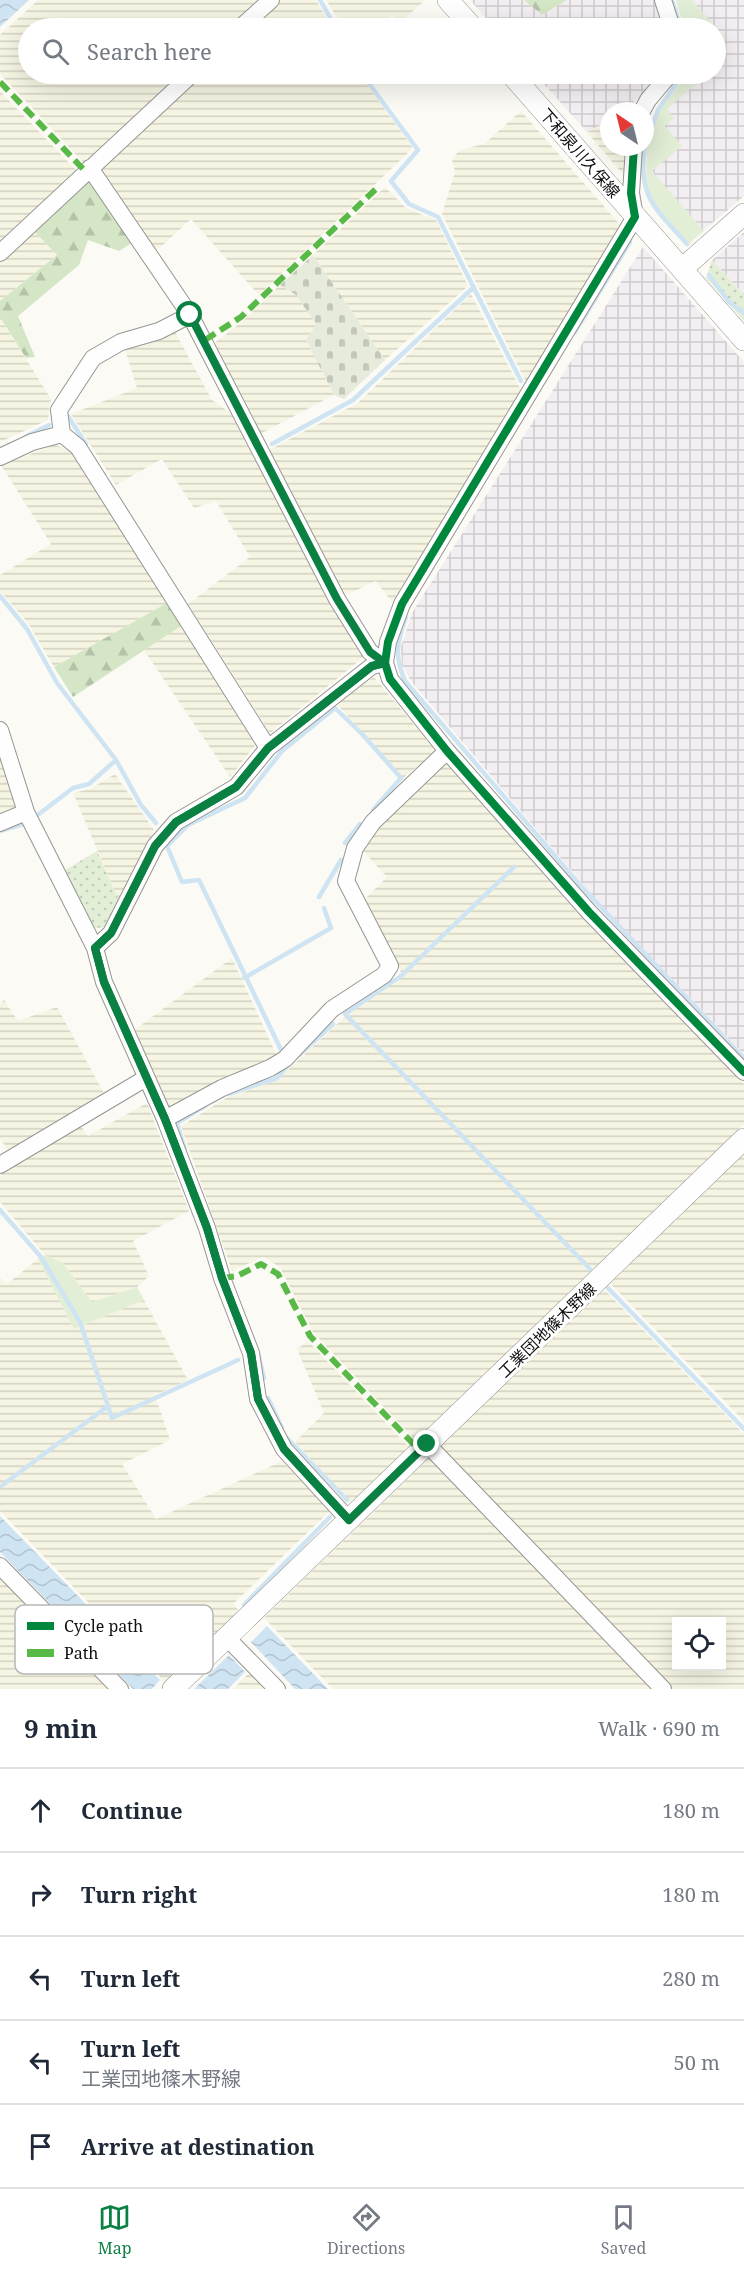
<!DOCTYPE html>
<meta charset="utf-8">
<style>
:root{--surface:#fff;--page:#f6f6f7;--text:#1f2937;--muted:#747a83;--line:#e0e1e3;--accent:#0b8043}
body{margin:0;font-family:"Noto Serif","Noto Sans JP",serif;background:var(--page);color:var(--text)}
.controls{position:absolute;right:18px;bottom:18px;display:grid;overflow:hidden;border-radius:0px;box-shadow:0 6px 24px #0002}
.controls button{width:54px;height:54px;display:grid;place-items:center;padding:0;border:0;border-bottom:2px solid var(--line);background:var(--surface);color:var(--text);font:30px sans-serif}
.compass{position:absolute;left:600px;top:102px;width:54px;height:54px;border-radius:50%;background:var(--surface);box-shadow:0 6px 24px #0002;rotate:325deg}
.stop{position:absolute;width:18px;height:18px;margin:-14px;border:4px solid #0b8043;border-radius:50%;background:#fff}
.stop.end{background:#0b8043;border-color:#fff;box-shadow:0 2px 6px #0008}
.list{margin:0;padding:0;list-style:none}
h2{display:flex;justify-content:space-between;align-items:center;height:78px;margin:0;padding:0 24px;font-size:26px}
h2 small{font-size:20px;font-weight:400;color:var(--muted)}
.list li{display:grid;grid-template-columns:39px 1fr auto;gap:18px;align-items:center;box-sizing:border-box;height:84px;padding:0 24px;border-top:2px solid var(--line)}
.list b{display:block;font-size:22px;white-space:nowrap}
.list p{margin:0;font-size:20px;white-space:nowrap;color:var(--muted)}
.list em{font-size:20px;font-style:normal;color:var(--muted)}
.icon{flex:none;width:33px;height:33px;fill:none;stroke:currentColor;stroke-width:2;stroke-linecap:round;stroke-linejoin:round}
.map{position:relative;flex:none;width:744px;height:1689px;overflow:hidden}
.search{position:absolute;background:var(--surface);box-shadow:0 6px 24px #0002;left:18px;right:18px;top:18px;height:66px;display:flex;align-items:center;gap:15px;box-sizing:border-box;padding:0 21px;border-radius:33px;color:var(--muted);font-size:22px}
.sheet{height:498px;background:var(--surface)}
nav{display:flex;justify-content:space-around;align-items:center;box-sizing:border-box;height:84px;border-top:2px solid var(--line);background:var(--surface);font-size:16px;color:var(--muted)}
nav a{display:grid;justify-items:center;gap:3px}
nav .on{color:var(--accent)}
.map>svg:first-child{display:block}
.industrial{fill:url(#industrial-grid)}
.farmland{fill:url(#farmland-rules);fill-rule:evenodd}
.grass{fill:#e3eed7}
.forest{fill:url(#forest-firs)}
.cemetery{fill:url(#cemetery-stones)}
.garden{fill:url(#garden-dots)}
.water{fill:url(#water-waves)}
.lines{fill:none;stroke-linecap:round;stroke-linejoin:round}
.stream{stroke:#cfe4f2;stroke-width:4.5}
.minor-casing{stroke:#959593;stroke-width:18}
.tertiary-casing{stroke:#959593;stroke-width:22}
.minor{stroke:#fefefe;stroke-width:16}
.tertiary{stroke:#fefefe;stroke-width:21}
.quiet{stroke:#58b947;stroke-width:6;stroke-dasharray:12 6;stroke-linecap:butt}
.cycleway-casing{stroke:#fff;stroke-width:11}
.cycleway{stroke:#00873e;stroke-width:8}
.route{stroke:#0b8043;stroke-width:8}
.labels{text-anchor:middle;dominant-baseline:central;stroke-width:6;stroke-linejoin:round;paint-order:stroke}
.street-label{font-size:16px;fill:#0f0f0f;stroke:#fff}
.key{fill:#fff;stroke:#b7b7b7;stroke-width:1.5}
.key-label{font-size:16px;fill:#0f0f0f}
</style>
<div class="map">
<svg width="744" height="1689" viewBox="0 0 744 1689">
<defs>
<pattern id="industrial-grid" width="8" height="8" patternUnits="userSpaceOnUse" patternTransform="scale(1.5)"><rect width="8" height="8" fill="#f3eef1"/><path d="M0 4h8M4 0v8" fill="none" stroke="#cfcbcd"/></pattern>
<pattern id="farmland-rules" width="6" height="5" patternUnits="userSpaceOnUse" patternTransform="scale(1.5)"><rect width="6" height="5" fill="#f6f5e3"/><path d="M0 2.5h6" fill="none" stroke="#d2d1c2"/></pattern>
<pattern id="forest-firs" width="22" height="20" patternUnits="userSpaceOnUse" patternTransform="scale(1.5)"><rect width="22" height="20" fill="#d4e6c6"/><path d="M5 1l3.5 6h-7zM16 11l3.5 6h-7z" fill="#b5c4a9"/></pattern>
<pattern id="cemetery-stones" width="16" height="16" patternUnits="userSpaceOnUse" patternTransform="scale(1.5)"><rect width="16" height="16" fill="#e6ebdb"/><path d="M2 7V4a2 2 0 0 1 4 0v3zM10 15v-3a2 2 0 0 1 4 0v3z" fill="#c4c8bb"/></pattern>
<pattern id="garden-dots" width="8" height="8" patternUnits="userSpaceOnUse" patternTransform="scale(1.5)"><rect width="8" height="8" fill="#e3eed7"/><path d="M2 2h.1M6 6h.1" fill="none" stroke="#c2cbb7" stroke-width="1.8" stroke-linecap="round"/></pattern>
<pattern id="water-waves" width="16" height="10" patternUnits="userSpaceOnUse" patternTransform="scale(1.5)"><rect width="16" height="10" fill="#cfe4f2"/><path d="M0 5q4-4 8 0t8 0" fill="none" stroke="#b1c2ce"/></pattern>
</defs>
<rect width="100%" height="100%" fill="#fbfaf5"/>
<path class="industrial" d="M 470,0 L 524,0 L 542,15 L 567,0 L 656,0 L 665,28 L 495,28 Z
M 676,0 L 744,0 L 744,196 L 689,243 L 656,207 L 646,185 L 647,148 L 660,110 L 688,74 L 716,74 L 716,28 L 684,28 Z
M 535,74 L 664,74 L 624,111 L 609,111 L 609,121 L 587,132 Z
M 744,232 L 744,295 L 712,260 Z
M 643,247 L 744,362 L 744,1054 L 598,902 L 411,681 L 402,665 L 401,647 L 412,613 Z"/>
<path class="farmland" d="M 38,0 L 264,0 L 233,28 L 28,28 L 28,74 L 184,74 L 86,165 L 0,74 L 0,35 Z
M 279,0 L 316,0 L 332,28 L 248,28 Z
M 326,0 L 424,0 L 424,1 L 401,22 L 392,16 L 372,28 L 344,28 Z
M 201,74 L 359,74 L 413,148 L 259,295 L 191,219 L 154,253 L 99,170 Z
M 0,91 L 78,172 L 0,244 Z
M 521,111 L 623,228 L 527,384 L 442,214 L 455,172 L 452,159 L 460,150 L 484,144 Z
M 609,121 L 609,147 L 627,147 L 625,177 L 587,132 Z
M 385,187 L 406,208 L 436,220 L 468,286 L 385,360 L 313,255 Z
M 33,230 L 57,255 L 0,301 L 0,261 Z
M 280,285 L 296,295 L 316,324 L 306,340 L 334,395 L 258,435 L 212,345 L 244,320 Z
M 471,294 L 522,392 L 392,602 L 376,581 L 342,597 L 269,450 L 358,403 Z
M 0,317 L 51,399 L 48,420 L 0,442 Z
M 175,332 L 212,400 L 239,419 L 365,656 L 270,733 L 188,604 L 250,557 L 216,501 L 194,508 L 162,459 L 116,485 L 71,414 L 137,388 L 125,349 Z
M 55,445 L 72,451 L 167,603 L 54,667 L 28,623 L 0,591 L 0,575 L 51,544 L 1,465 Z
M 181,626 L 256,744 L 230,777 L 144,650 Z
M 374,677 L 436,751 L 403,778 L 336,703 Z
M 0,753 L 17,812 L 0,818 Z
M 447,763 L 578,914 L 744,1084 L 744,1124 L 416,1441 L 313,1332 L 280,1267 L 263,1257 L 232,1271 L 181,1126 L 226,1098 L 277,1080 L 349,1013 L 403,976 L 363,901 L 387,877 L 363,851 L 378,827 Z
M 115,774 L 154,830 L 119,901 L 73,793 L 90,789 Z
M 232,958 L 277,1056 L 169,1107 L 133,1031 Z
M 4,1000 L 18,1021 L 57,1007 L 105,1095 L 10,1152 L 0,1139 L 0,1004 Z
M 147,1103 L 189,1211 L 133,1241 L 149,1276 L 137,1287 L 92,1302 L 63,1263 L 45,1255 L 0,1202 L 0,1178 L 3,1170 L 80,1125 L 88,1136 Z
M 744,1150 L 744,1421 L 608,1281 Z
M 38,1259 L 74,1329 L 144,1300 L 188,1380 L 155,1395 L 170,1440 L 122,1464 L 156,1519 L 282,1461 L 330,1511 L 233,1604 L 239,1611 L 166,1683 L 0,1511 L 0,1279 L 7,1284 Z
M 602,1287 L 744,1434 L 744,1689 L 670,1689 L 441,1454 L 440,1445 ZM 676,1622 L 722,1622 L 722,1666 L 676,1666 Z
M 308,1341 L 409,1447 L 351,1503 L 295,1442 L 324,1413 L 297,1349 Z
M 429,1458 L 654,1689 L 333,1689 L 264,1618 Z
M 0,1574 L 112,1689 L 0,1689 Z
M 250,1672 L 268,1689 L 233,1689 Z"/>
<path class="grass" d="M 676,0 L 692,0 L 726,39 L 716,48 L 716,28 L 684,28 Z
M 688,74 L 708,74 L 667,109 L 674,118 L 665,126 L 682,146 L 652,171 L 704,231 L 689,243 L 656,207 L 646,185 L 647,148 L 660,110 Z
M 45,1255 L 63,1263 L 92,1302 L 137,1287 L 144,1300 L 74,1329 L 38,1259 Z"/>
<path class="forest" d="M 524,0 L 567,0 L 542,15 Z
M 90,180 L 135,241 L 119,251 L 88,240 L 79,265 L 18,316 L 35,357 L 26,358 L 0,317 L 0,301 L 57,255 L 33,230 Z
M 167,603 L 181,626 L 73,697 L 54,667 Z"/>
<path class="cemetery" d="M 313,255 L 385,360 L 344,399 L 334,395 L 306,340 L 316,324 L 296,295 L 280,285 Z"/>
<path class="garden" d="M 712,260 L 744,295 L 744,321 L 706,278 Z
M 97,851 L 119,901 L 106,927 L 88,929 L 60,873 Z"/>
<path class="water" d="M 0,0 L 29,0 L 0,27 Z
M 0,1516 L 160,1680 L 152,1689 L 133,1689 L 0,1552 Z
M 267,1626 L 328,1689 L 295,1689 L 251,1642 Z
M 229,1655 L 245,1672 L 228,1689 L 194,1689 Z"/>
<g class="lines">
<path class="stream" d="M 320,0 L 336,28
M 672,0 L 681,28
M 362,74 L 418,150 L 391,181 L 409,204 L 438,217 L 521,381
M 645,146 L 658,110 L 683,74
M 645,147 C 637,197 656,209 687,244
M 709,275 L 729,302 L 744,313
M 575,332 L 630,242
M 68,416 L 86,444
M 27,436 L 49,425
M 272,444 L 353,400 L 474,287
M 0,596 L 27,629 L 57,683 L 116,760 L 141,805 L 156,823
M 406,617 C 397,642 394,656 405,681 L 580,885 L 744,1058
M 39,814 L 73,788 L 89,784 L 116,760
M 0,831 L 23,824
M 345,843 L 360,824
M 514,867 L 401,976 L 345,1014 L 590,1269
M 319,897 L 341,860
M 244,978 L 331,928 L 324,908
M 299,1055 L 333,1024
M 284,1056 L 199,880 L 182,882 L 167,846 L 188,825 L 245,798 L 282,751 L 335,708 L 362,734 L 401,778 L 373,810
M 228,1094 L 277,1078 L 289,1064
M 185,1150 L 177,1123 L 205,1106
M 0,1210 L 41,1257 L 80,1322 L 108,1406 L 0,1487
M 607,1287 L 744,1429
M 258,1353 L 264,1378
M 268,1398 L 282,1428
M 108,1406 L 112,1418 L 238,1360
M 287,1438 L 347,1500
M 244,1605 L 330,1517"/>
<defs>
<path id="minor" d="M 663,0 L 672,28
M 240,28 L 271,0
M 642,111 L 648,100 L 670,74
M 634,147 L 631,193 L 635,217 L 402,604 L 388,642 L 385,663 L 390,679 L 447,751 L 589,912 L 744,1072
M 90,168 L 190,315 L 337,599 L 370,652 L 385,663
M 0,253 L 192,74
M 62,434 L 59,410 L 93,358 L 121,342 L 159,331 L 190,315
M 0,457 L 32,442 L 62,434 L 78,447 L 268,748
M 0,730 L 26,812 L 95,948
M 0,823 L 26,812
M 165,1119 L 222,1088 L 270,1068 L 285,1059 L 332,1009 L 384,975 L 390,966 L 346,881 L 355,848 L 373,822 L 447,751
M 0,1165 L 146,1078
M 427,1444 L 663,1689
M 349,1520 L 284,1449 L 258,1399 L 251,1353 L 222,1278 L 207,1228 L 165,1119 L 104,982 L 95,948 L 111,933 L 155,846 L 176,822 L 236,787 L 268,748 L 372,666 L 385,663
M 0,1566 L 120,1689
M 227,1638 L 277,1689"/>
<path id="tertiary" d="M 448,0 L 473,28
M 511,74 L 744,340
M 682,269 L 744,214
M 173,1689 L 744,1139"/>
</defs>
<use href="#minor" class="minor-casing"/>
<use href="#tertiary" class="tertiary-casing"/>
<use href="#minor" class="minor"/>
<use href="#tertiary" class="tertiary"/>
<path class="quiet" d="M 0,82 L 86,172
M 205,340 L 241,317 L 378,187
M 222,1278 L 237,1276 L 261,1264 L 278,1274 L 310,1336 L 420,1451"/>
<defs>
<path id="cycleway" d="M 634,147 L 631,193 L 635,217 L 402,604 L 388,642 L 385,663 L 390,679 L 447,751 L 589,912 L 744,1072
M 349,1520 L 284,1449 L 258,1399 L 251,1353 L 222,1278 L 207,1228 L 165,1119 L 104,982 L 95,948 L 111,933 L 155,846 L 176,822 L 236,787 L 268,748 L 372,666 L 385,663"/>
</defs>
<use href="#cycleway" class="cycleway-casing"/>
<use href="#cycleway" class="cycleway"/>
</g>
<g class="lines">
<path class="route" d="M 190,315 L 337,599 L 370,652 L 385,663 L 372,666 L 268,748 L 236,787 L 176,822 L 155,846 L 111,933 L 95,948 L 104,982 L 165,1119 L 207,1228 L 222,1278 L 251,1353 L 258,1399 L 284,1449 L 349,1520 L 427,1444"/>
</g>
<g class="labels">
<g class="street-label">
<text transform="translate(580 153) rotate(49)">下和泉川久保線</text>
<text transform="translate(547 1330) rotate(-44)">工業団地篠木野線</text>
</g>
</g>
<rect x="15" y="1605" width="198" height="69" rx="9" class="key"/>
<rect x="27" y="1622" width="27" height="8" fill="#00873e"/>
<rect x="27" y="1649" width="27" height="8" fill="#58b947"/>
<g class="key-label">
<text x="64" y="1632">Cycle path</text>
<text x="64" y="1659">Path</text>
</g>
</svg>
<div class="controls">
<button><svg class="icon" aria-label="locate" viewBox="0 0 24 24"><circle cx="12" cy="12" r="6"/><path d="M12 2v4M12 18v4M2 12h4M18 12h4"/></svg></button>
</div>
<svg class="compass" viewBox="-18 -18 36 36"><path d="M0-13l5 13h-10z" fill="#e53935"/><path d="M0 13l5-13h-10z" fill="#747a83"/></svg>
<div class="stop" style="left:190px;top:315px"></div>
<div class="stop end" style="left:427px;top:1444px"></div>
<div class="search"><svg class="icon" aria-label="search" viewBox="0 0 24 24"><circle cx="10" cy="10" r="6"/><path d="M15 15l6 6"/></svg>Search here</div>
</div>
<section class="sheet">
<h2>9 min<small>Walk · 690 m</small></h2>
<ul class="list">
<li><svg class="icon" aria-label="ahead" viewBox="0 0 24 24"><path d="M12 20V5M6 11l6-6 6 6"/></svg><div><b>Continue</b></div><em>180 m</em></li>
<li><svg class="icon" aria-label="right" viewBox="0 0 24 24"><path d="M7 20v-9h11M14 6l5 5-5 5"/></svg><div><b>Turn right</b></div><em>180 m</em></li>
<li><svg class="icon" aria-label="left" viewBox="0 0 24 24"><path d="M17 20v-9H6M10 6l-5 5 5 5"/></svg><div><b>Turn left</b></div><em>280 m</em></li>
<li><svg class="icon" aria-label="left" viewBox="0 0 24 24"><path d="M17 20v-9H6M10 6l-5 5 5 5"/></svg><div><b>Turn left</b><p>工業団地篠木野線</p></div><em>50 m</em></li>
<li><svg class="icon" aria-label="arrive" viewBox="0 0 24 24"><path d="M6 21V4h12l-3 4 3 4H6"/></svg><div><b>Arrive at destination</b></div></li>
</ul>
</section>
<nav>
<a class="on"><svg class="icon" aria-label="map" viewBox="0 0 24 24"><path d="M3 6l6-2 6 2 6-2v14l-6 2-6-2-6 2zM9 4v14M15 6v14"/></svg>Map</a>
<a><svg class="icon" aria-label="directions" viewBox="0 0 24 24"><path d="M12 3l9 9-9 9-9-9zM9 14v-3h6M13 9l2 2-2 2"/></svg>Directions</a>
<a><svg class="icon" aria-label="saved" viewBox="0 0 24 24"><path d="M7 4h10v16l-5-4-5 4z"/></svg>Saved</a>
</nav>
